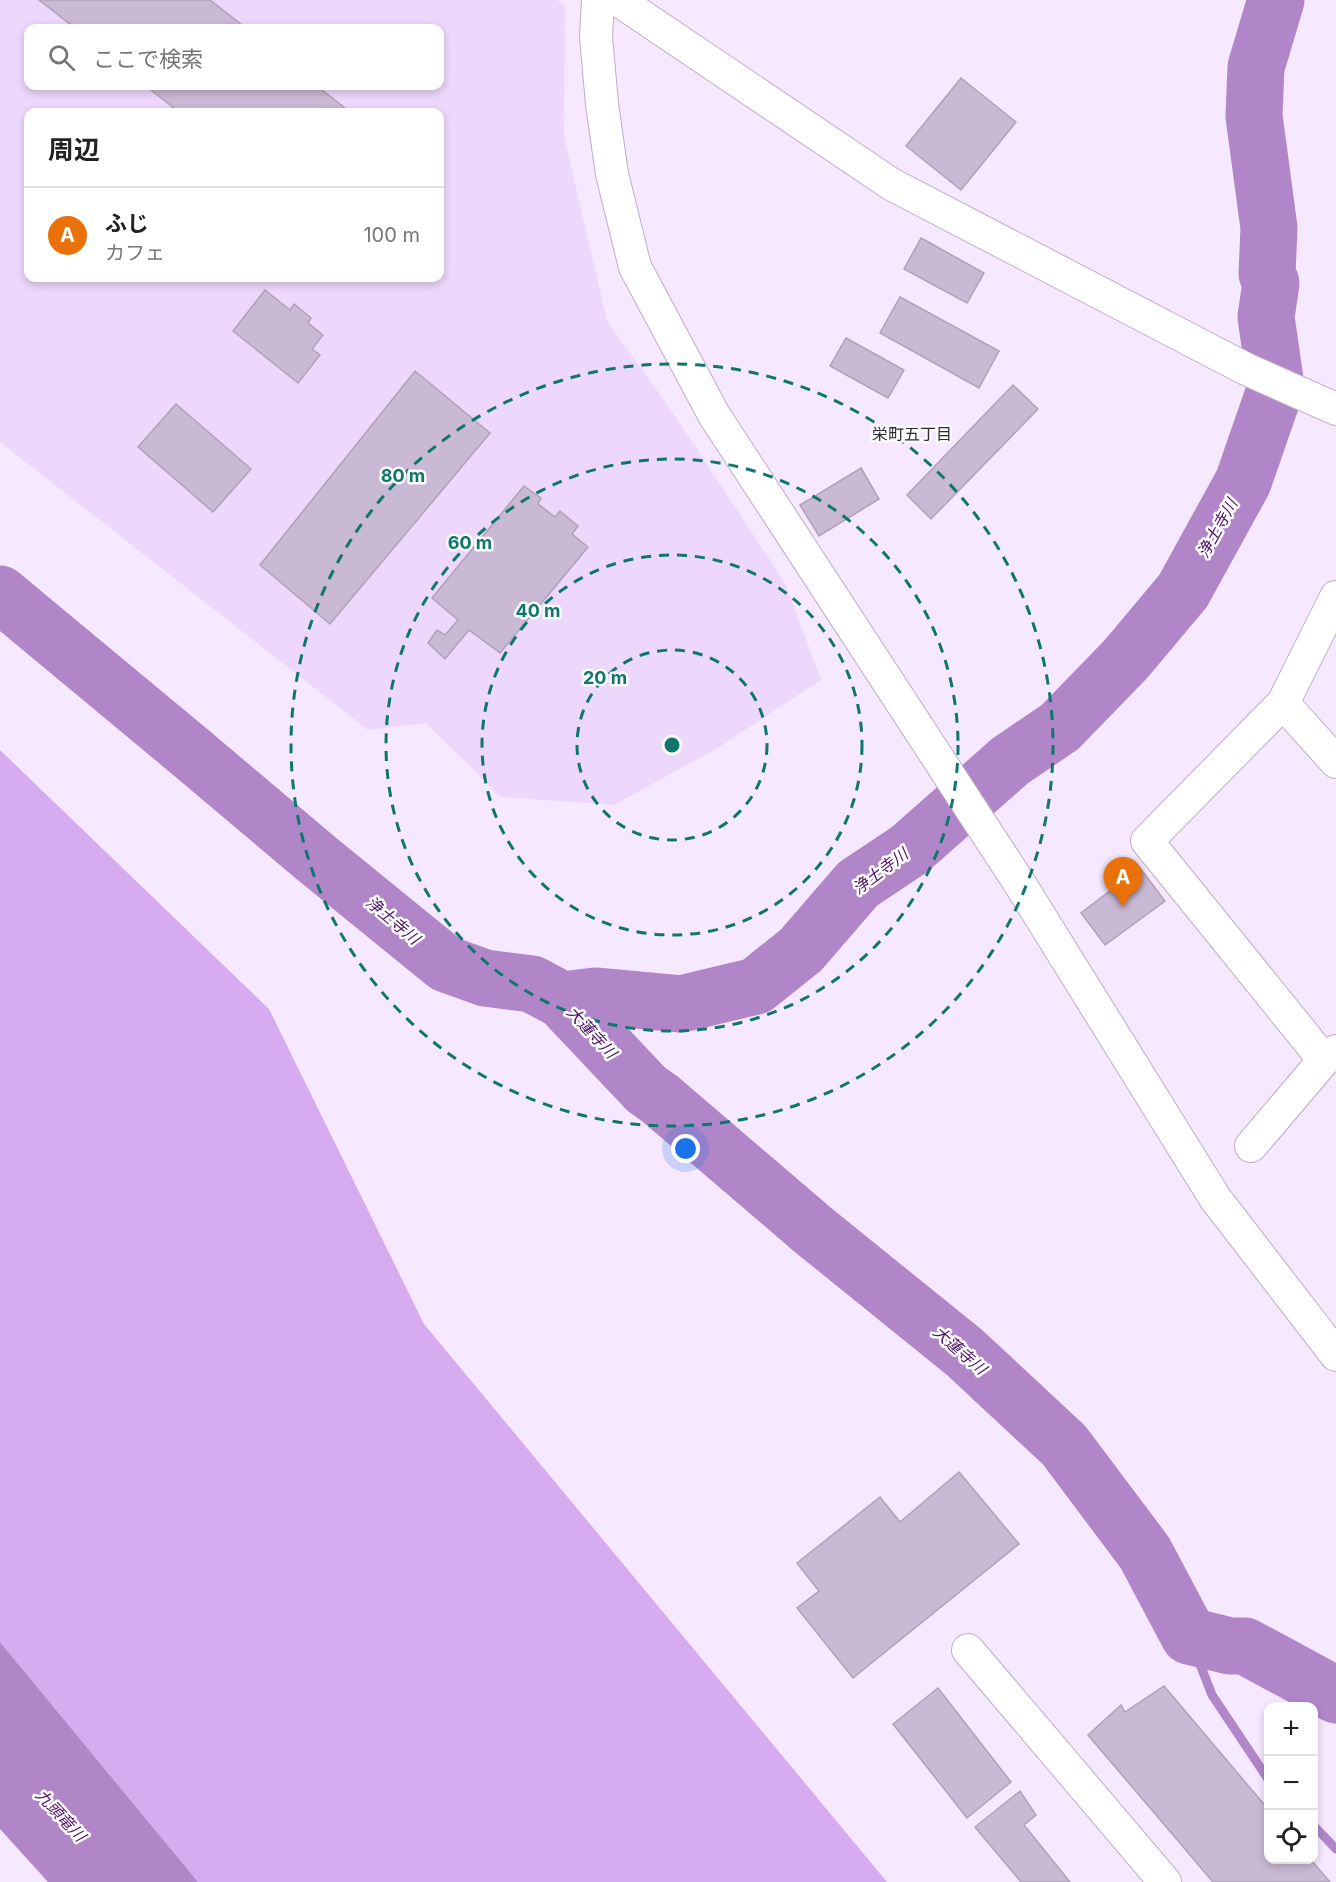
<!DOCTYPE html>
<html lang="ja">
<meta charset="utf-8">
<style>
:root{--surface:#fff;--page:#f6f6f6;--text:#222;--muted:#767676;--line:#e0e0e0;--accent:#0f766e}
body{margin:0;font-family:Inter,"Noto Sans JP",sans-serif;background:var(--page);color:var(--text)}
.controls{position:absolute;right:18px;bottom:18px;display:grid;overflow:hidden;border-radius:12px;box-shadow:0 3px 9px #0003}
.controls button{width:54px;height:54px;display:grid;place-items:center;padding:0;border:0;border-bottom:2px solid var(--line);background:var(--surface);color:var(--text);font:30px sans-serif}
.you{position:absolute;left:686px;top:1149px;width:21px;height:21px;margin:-15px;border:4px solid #fff;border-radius:50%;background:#1a73e8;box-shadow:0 0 0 9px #1a73e833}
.badge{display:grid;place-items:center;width:39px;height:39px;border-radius:50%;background:var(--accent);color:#fff;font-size:20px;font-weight:700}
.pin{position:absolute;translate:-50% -50px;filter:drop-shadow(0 2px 3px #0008)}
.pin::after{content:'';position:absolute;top:32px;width:21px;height:18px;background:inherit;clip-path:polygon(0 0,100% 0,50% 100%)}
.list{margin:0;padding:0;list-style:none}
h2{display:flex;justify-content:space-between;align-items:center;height:78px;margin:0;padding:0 24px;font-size:26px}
h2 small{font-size:20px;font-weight:400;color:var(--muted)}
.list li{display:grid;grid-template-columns:39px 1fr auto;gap:18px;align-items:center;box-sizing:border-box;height:96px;padding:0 24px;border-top:2px solid var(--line)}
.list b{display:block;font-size:22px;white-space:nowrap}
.list p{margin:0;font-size:20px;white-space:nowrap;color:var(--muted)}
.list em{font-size:20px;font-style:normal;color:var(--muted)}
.icon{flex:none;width:33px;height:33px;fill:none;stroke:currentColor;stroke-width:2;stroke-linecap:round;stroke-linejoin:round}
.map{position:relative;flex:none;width:1336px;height:1882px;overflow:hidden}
.search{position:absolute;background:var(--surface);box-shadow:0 3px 9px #0003;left:24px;top:24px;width:420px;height:66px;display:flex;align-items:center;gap:15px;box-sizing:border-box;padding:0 21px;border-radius:12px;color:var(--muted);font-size:22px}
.panel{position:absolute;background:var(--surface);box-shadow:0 3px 9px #0003;left:24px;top:108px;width:420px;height:174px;border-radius:12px}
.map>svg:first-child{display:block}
.built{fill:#edd7fa;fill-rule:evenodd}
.green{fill:#d7abf0}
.water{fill:#b186c9}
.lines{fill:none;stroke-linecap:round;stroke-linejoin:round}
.stream{stroke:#b186c9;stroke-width:9}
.river{stroke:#b186c9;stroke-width:57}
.building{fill:#cab9d4;stroke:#b0a0ba;stroke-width:1.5}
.minor-casing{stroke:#beadc8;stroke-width:34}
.minor{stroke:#fff;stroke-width:32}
.ring{fill:none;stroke:#0f766e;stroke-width:3;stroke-dasharray:10 8}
.labels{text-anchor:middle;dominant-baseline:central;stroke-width:5;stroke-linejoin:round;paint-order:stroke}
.neighbourhood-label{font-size:16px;fill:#312a35;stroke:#fbfbfb}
.water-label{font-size:16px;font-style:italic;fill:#4c1364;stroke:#fbfbfb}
.centre{fill:#0f766e;stroke:#fbfbfb;stroke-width:3}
.ring-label{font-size:18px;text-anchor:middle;font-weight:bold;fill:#0f766e;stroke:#fbfbfb;stroke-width:5;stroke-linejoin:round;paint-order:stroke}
</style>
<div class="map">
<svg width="1336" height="1882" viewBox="0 0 1336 1882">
<rect width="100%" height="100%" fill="#f6e8ff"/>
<path class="built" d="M 0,0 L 557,0 L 565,6 L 564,136 L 607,321 L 671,410 L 785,583 L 821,680 L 716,749 L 614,805 L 501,797 L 426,723 L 368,730 L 0,442 ZM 28,28 L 440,28 L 440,86 L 28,86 ZM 28,112 L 440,112 L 440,278 L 28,278 Z"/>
<path class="green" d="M 0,750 L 269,1009 L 424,1324 L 887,1882 L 198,1882 L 0,1642 Z"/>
<path class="water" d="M 0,1642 L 198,1882 L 48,1882 L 0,1829 Z"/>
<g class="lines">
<path class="stream" d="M 1189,1636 L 1212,1695 L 1268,1779
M 1314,1826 L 1336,1849"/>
<path class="river" d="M 0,594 L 189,751 L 317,859 L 446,964 L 485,978 L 532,984 L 562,1000 L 595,996 L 681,1004 L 756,986 L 801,950 L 858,884 L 909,850 L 1010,761 L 1060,727 L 1126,659 L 1183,591 L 1243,482 L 1276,387 L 1266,317 L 1271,283 L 1267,274 L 1269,228 L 1254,116 L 1256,67 L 1276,0
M 562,1000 L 646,1089 L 660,1099 L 813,1230 L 964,1352 L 1064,1445 L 1145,1553 L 1189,1636 L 1230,1646 L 1245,1646 L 1336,1695"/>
</g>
<path class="building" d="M 39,0 L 210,0 L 246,28 L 75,28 Z
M 961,78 L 1016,122 L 961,190 L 906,146 Z
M 146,86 L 317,86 L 350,112 L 179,112 Z
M 921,238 L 984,273 L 967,303 L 904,269 Z
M 265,290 L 290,310 L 294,304 L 311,318 L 308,323 L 323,335 L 312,349 L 320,355 L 298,383 L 233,331 Z
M 900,297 L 999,351 L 979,388 L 880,333 Z
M 846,338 L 904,370 L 888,398 L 830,366 Z
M 415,371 L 490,433 L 330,624 L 260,565 Z
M 1013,385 L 1038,409 L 931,519 L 907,495 Z
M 176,404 L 251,469 L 213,512 L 138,447 Z
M 861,468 L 879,499 L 819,536 L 800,505 Z
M 524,486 L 541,498 L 538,504 L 555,517 L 560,511 L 578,526 L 572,534 L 588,547 L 500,653 L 469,630 L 445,659 L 428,643 L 437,630 L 445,635 L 458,620 L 432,598 Z
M 1140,868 L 1165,901 L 1105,945 L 1081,913 Z
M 959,1472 L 1019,1544 L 853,1678 L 797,1608 L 819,1591 L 797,1563 L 880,1497 L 900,1522 Z
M 1164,1686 L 1268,1809 L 1268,1860 L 1311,1860 L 1330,1882 L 1213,1882 L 1088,1735 L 1121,1705 L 1125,1712 Z
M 938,1688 L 1011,1782 L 967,1818 L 893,1724 Z
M 1020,1791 L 1036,1815 L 1024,1825 L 1070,1882 L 1021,1882 L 975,1827 Z"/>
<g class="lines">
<defs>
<path id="minor" d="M 598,0 L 596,37 L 602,104 L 612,174 L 635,267 L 714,415 L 1020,884 L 1215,1198 L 1336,1355
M 618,0 L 891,184 L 1246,369 L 1336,409
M 1336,597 L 1283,703 L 1336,762
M 1283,703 L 1147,841 L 1324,1060
M 1251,1146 L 1324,1060 L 1336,1051
M 968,1650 L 1165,1882"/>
</defs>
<use href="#minor" class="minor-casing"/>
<use href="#minor" class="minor"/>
</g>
<g class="ring">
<circle cx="672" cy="745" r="95"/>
<circle cx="672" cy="745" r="190"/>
<circle cx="672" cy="745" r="286"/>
<circle cx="672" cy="745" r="381"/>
</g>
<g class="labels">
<g class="neighbourhood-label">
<text x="912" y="434">栄町五丁目</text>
</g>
<g class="water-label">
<text transform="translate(1217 528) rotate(-61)">浄土寺川</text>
<text transform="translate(880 871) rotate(-37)">浄土寺川</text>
<text transform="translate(393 920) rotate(40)">浄土寺川</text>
<text transform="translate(592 1032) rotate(47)">大蓮寺川</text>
<text transform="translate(960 1350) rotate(41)">大蓮寺川</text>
<text transform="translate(61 1815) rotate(47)">九頭竜川</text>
</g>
</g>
<circle cx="672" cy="745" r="9" class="centre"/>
<g class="ring-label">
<text x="403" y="482">80 m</text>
<text x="470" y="549">60 m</text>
<text x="538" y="617">40 m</text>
<text x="605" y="684">20 m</text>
</g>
</svg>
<div class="controls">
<button>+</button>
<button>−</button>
<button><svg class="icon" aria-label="locate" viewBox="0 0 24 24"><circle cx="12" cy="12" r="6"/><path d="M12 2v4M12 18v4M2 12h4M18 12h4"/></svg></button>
</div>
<div class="you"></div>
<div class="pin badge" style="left:1123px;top:907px;background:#e8710a">A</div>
<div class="search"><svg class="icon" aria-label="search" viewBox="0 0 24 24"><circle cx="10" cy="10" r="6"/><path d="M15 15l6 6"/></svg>ここで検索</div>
<section class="panel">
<h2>周辺<small></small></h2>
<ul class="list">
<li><span class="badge" style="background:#e8710a">A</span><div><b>ふじ</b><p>カフェ</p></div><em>100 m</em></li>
</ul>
</section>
</div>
